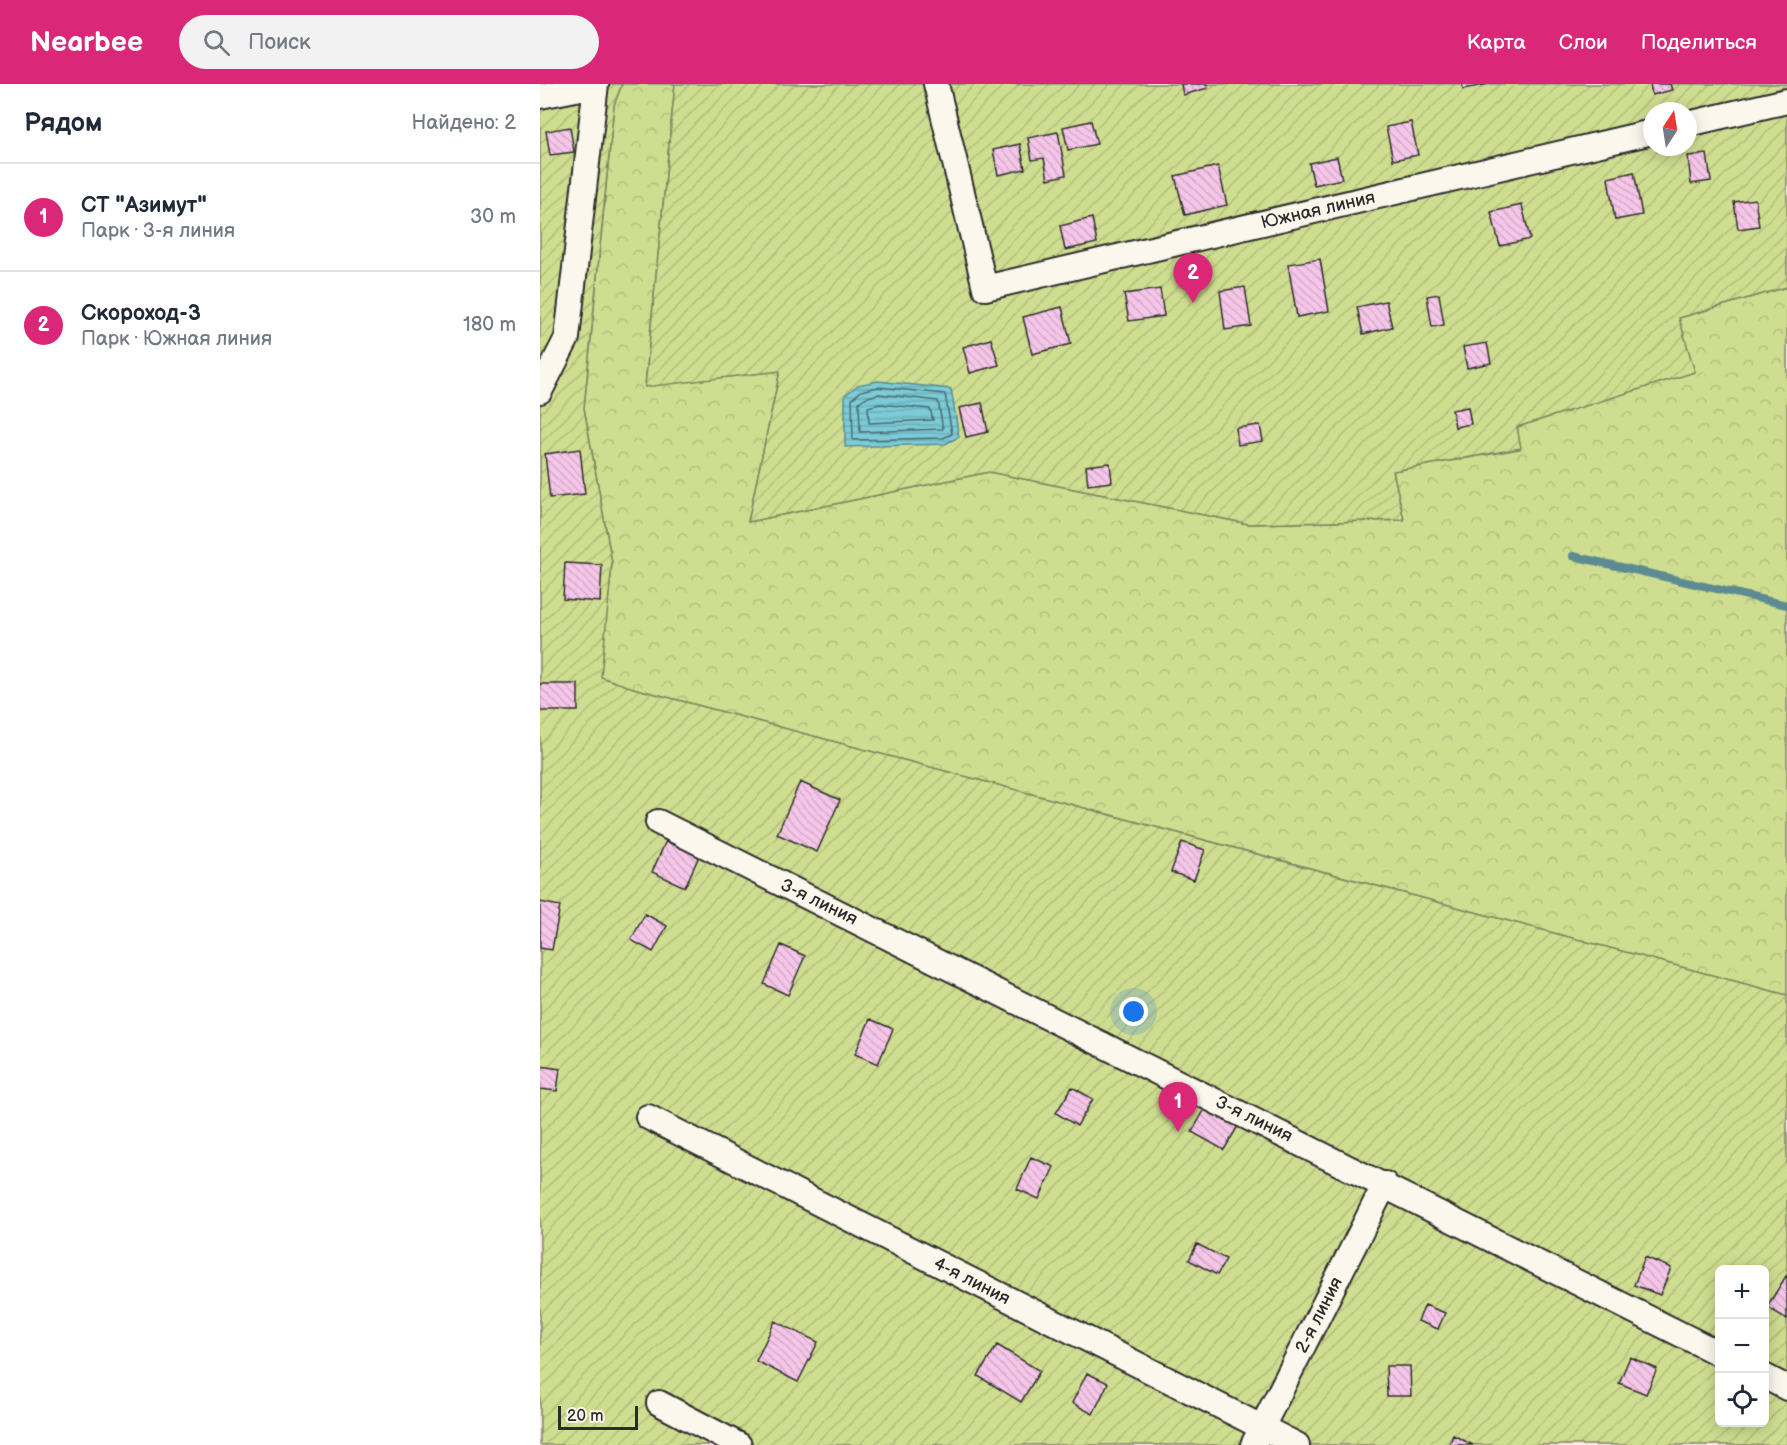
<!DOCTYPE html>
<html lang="ru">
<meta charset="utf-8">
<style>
:root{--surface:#fff;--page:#f2f2f3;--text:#1f2937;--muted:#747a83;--line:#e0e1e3;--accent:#db2777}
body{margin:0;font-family:"Balsamiq Sans",sans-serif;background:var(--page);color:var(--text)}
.controls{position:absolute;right:18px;bottom:18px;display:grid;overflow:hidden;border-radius:9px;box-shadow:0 3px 15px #0003}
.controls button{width:54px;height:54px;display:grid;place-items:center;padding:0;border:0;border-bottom:2px solid var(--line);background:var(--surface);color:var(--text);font:30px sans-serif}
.compass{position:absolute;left:1103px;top:18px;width:54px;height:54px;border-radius:50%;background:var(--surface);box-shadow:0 3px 15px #0003;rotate:12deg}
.scale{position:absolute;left:18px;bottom:15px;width:80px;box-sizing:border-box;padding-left:6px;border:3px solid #2b2b2b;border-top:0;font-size:16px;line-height:21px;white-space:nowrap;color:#2b2b2b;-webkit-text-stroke:4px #fbf7ec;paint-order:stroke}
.you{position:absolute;left:594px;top:928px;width:21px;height:21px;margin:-15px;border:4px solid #fff;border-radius:50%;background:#1a73e8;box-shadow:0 0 0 9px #1a73e833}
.badge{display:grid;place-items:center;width:39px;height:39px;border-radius:50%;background:var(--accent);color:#fff;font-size:20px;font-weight:700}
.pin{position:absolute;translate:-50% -50px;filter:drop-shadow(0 2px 3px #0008)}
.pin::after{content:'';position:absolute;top:32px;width:21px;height:18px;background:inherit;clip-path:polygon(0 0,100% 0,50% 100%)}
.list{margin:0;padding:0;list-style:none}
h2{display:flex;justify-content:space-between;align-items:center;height:78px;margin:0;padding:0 24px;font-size:26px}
h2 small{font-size:20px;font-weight:400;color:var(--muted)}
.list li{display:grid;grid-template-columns:39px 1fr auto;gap:18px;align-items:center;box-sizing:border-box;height:108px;padding:0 24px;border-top:2px solid var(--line)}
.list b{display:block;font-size:22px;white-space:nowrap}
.list p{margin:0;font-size:20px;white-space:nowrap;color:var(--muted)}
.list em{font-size:20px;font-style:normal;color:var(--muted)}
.icon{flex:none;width:33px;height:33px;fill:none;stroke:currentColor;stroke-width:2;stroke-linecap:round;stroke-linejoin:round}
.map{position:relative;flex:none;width:1247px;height:1361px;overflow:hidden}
header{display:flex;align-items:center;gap:36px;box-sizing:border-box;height:84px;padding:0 30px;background:var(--accent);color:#fff}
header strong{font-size:28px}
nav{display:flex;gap:33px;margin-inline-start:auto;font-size:21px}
.search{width:420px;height:54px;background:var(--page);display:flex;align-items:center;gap:15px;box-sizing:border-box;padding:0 21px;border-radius:33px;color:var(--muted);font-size:22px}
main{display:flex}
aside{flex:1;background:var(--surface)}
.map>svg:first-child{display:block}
.forest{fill:url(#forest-crowns);stroke:#7d845e;stroke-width:1.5}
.garden{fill:url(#garden-furrows);stroke:#7d845e;stroke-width:1.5;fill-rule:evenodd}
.water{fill:url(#water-rules);stroke:#5b8b92;stroke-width:1.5}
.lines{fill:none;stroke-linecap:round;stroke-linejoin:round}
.shore{stroke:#4b6b70;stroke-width:1.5}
.stream{stroke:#5b8b92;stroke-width:8}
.building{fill:url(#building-back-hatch);stroke:#2b2b2b;stroke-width:1.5}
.minor-casing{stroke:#2b2b2b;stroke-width:28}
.minor{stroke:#fbf7ec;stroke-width:24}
.labels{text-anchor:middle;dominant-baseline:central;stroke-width:4.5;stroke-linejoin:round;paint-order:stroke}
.street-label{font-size:18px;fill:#2b2b2b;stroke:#fbf7ec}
</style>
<header>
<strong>Nearbee</strong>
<div class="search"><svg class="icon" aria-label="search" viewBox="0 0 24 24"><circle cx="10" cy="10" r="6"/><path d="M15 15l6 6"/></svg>Поиск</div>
<nav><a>Карта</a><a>Слои</a><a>Поделиться</a></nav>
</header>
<main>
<aside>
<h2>Рядом<small>Найдено: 2</small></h2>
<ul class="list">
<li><span class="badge">1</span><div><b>СТ &quot;Азимут&quot;</b><p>Парк · 3-я линия</p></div><em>30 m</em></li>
<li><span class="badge">2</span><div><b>Скороход-3</b><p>Парк · Южная линия</p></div><em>180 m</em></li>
</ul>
</aside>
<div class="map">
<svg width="1247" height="1361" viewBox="0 0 1247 1361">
<defs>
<pattern id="forest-crowns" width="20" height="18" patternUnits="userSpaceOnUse" patternTransform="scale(1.5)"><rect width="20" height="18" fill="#cfdd90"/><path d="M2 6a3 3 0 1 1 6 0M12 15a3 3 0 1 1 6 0" fill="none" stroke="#b2be7c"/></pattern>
<pattern id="garden-furrows" width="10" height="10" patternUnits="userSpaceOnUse" patternTransform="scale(1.5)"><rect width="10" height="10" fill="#cfdd90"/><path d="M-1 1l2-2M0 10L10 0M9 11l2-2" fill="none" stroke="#b2be7c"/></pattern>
<pattern id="water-rules" width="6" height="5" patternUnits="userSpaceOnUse" patternTransform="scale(1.5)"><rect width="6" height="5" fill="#7bcbd7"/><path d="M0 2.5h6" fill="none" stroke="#6aaeb9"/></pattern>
<pattern id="building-back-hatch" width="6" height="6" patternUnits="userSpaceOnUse" patternTransform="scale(1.5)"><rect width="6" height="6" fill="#f6c6e8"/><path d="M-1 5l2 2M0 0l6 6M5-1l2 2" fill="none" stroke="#d3aac7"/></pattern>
</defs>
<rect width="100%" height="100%" fill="#fae8eb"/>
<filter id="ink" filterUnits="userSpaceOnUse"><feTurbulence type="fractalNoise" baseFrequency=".0167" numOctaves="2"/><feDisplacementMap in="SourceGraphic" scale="12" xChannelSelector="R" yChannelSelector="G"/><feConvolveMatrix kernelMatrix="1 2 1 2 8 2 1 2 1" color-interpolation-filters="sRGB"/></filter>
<g filter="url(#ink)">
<path class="forest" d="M 82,0 L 135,0 L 105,302 L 240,287 L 208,438 L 449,388 L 709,440 L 864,436 L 853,387 L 980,365 L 977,343 L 1154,288 L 1139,234 L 1247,203 L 1247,911 L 93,604 L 9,1361 L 60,593 L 72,479 L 44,324 L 74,21 Z"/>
<path class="garden" d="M 0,0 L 82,0 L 74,21 L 44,324 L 72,479 L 61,593 L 93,604 L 1247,911 L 1247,1361 L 0,1361 ZM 1180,1186 L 1224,1186 L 1224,1338 L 1180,1338 Z
M 135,0 L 1247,0 L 1247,203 L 1139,234 L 1155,288 L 977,343 L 981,364 L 853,387 L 864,436 L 709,440 L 449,388 L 208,438 L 240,287 L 105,303 ZM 1112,27 L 1148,27 L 1148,63 L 1112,63 Z"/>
<path class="water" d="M 338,297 L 411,305 L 419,353 L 405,360 L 305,363 L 305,311 L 318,301 Z"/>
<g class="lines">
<path class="shore" d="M 338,303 L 405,310 L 412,350 L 403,354 L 313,356 L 312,315 L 321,307 Z
M 339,310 L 398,317 L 403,345 L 320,348 L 319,318 L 325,314 Z
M 340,320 L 390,325 L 393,336 L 329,339 L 328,323 Z"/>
<path class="stream" d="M 1033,472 L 1247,521"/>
</g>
<path class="building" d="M 641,0 L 667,0 L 668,4 L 643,11 Z
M 922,0 L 950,0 L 923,5 Z
M 1110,0 L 1130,0 L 1132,6 L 1112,11 Z
M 551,37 L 557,60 L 528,66 L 523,43 Z
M 871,38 L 878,71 L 853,76 L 846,43 Z
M 30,43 L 34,68 L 10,71 L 6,47 Z
M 518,48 L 526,91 L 508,95 L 504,74 L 492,76 L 488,54 Z
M 480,60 L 485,85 L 458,91 L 453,66 Z
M 1167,70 L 1171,97 L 1151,100 L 1148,72 Z
M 797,73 L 802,95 L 774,101 L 769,79 Z
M 678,82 L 687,121 L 645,131 L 635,92 Z
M 1094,88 L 1102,131 L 1075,136 L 1068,94 Z
M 1215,115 L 1219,142 L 1198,145 L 1194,118 Z
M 982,121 L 990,155 L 960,162 L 951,128 Z
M 552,134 L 557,159 L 525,166 L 520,142 Z
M 780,175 L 789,227 L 757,233 L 748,180 Z
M 705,203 L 711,242 L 685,246 L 680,207 Z
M 620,205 L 624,232 L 589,237 L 584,210 Z
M 899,210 L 904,241 L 892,243 L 887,212 Z
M 846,217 L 852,243 L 823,250 L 817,223 Z
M 522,223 L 531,260 L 492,270 L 483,233 Z
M 451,255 L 459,281 L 430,289 L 423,263 Z
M 947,259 L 951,279 L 927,284 L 923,263 Z
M 442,319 L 448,348 L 426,353 L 419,324 Z
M 928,323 L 931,340 L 915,343 L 912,326 Z
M 720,341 L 723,357 L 698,361 L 696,344 Z
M 40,365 L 45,410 L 10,414 L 5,370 Z
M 570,379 L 572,398 L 548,401 L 546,382 Z
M 25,479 L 62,481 L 60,518 L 23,515 Z
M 0,600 L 38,600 L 38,627 L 0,627 Z
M 260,698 L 300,716 L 277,768 L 237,750 Z
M 126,757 L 159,772 L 145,803 L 112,788 Z
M 642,758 L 665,766 L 654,796 L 631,788 Z
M 0,818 L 20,822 L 12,866 L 0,864 Z
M 105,830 L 127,842 L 113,868 L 91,856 Z
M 241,861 L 265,872 L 248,911 L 224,900 Z
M 330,935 L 353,945 L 338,980 L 315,970 Z
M 0,982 L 20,985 L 17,1007 L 0,1005 Z
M 532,1003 L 553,1015 L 537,1042 L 516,1029 Z
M 666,1023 L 698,1042 L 684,1066 L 652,1048 Z
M 491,1073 L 514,1083 L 499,1115 L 477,1105 Z
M 657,1160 L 686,1175 L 677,1191 L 649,1176 Z
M 1105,1173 L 1131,1184 L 1120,1211 L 1094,1201 Z
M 1246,1192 L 1247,1192 L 1247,1235 L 1227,1223 Z
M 885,1221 L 905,1229 L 898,1245 L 878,1237 Z
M 235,1237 L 278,1258 L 258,1298 L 216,1277 Z
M 457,1261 L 500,1287 L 481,1318 L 438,1292 Z
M 1090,1273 L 1117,1285 L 1106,1310 L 1079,1299 Z
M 846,1282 L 870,1282 L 871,1312 L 847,1312 Z
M 547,1289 L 568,1299 L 553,1330 L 532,1319 Z
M 913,1351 L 933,1361 L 909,1361 Z"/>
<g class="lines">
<defs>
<path id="minor" d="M 396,0 L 445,204 L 1112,48
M 0,12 L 56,1
M 1148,40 L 1247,17
M 0,307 L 27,254 L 56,0
M 118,738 L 1180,1270
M 108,1033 L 757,1361
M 1224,1292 L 1247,1304
M 119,1319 L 199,1361
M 713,1361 L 845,1100"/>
</defs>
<use href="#minor" class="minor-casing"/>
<use href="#minor" class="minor"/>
</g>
</g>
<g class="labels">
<g class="street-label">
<text transform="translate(778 126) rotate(-13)">Южная линия</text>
<text transform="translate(279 818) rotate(26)">3-я линия</text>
<text transform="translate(714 1035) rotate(26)">3-я линия</text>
<text transform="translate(432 1197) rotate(27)">4-я линия</text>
<text transform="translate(779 1231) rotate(-63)">2-я линия</text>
</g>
</g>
</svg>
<div class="controls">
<button>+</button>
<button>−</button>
<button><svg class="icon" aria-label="locate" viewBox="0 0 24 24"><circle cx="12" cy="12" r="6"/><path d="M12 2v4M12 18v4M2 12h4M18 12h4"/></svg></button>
</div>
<svg class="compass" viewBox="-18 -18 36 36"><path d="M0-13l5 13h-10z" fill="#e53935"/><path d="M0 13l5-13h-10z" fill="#747a83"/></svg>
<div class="scale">20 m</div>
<div class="you"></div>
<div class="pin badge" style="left:638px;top:1048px">1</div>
<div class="pin badge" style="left:653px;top:219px">2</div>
</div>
</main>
